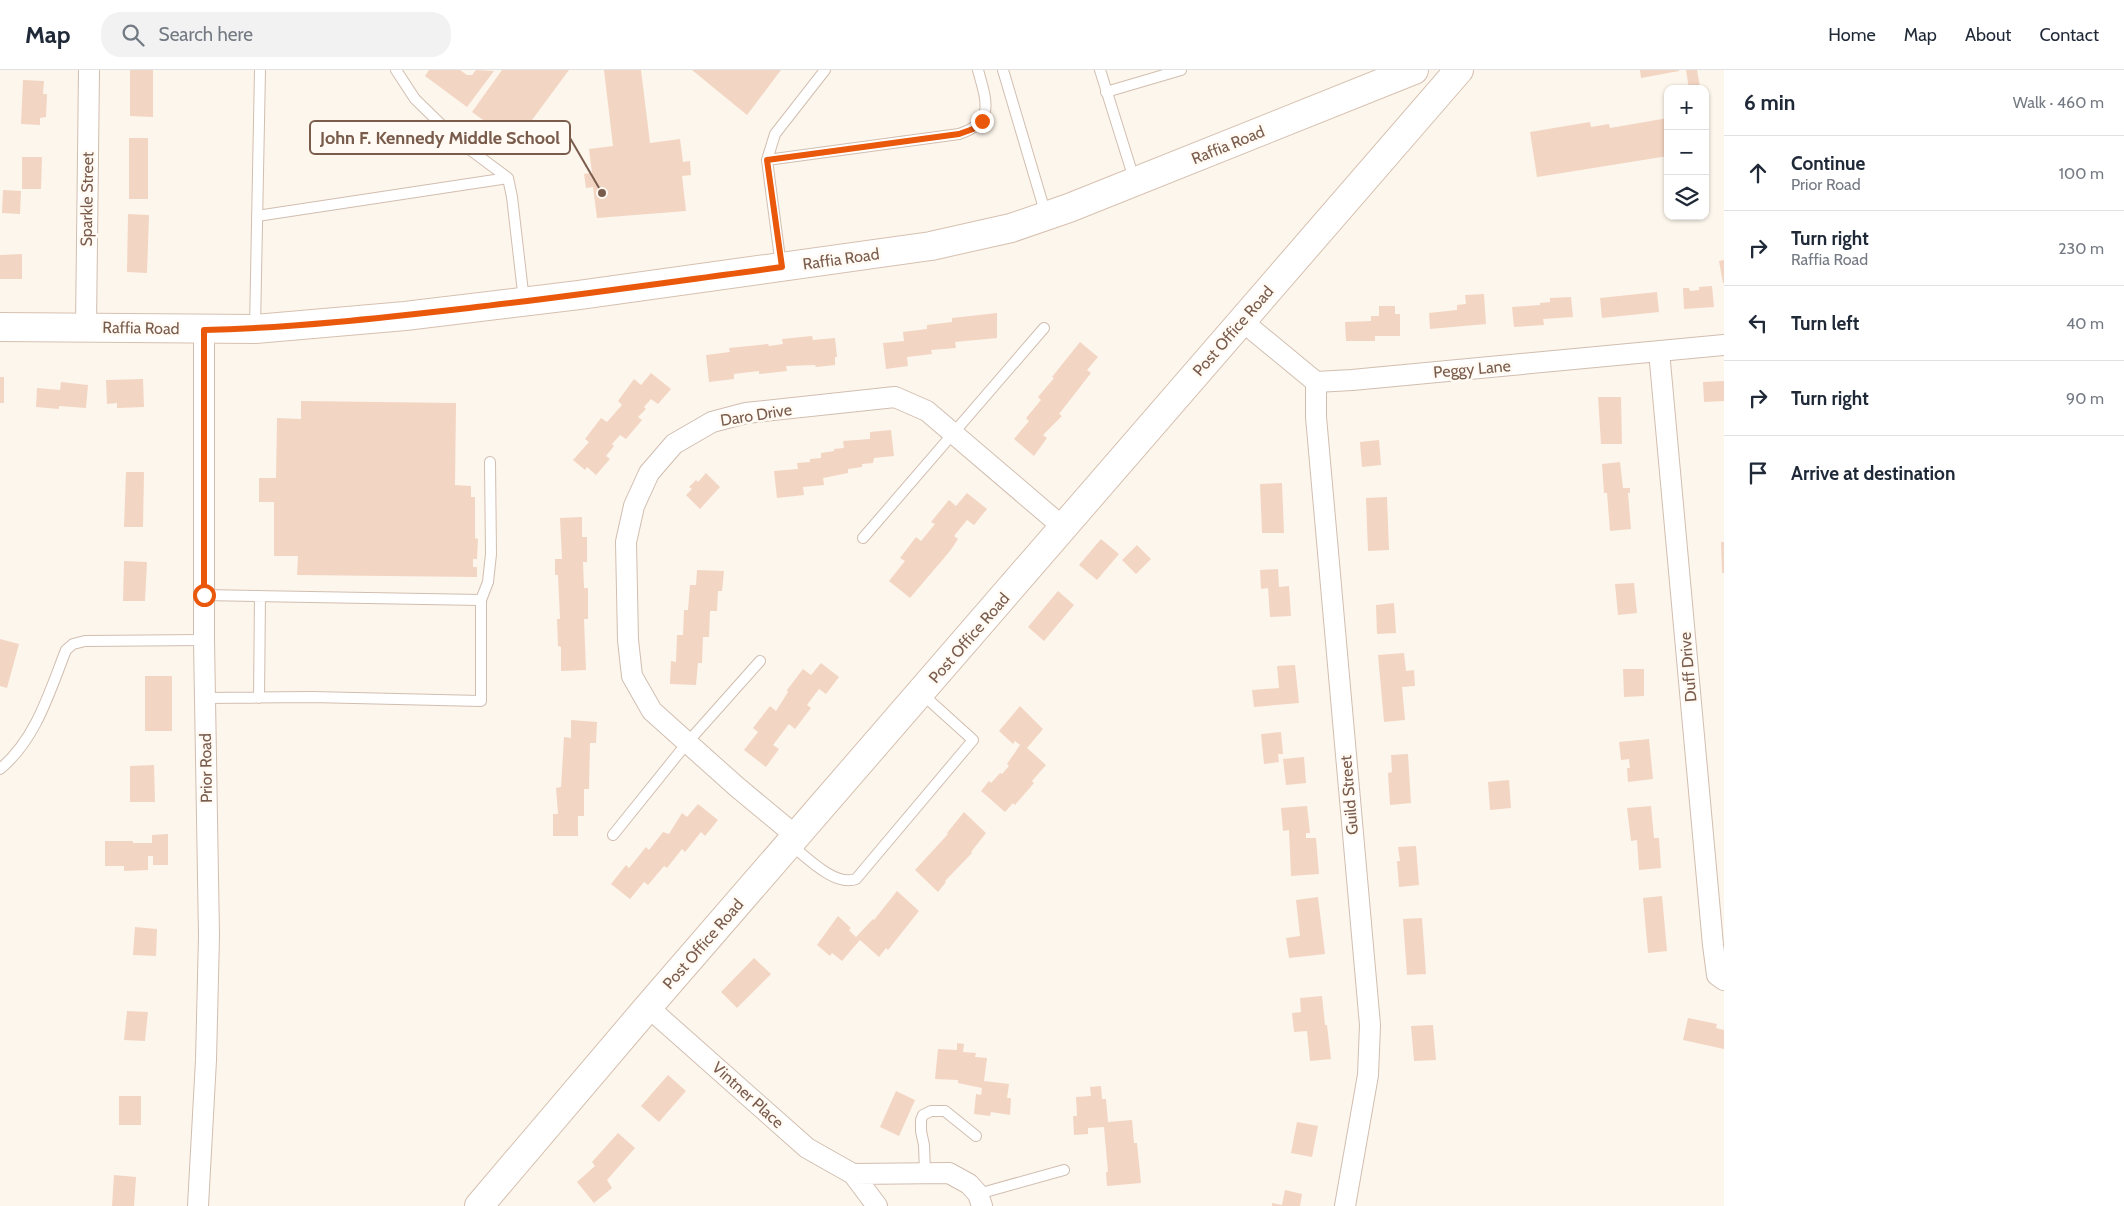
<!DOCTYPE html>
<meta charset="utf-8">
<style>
:root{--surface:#fff;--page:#f2f2f3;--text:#1f2937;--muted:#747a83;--line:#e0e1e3}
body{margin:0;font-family:Cabin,sans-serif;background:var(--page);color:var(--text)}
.controls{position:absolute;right:15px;top:15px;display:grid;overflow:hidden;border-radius:10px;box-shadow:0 1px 4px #0004}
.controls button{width:45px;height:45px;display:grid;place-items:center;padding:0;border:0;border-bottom:1px solid var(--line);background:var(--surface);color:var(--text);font:25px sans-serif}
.stop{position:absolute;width:15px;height:15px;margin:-11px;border:4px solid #ea580c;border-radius:50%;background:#fff}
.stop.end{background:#ea580c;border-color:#fff;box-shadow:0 1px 5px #0008}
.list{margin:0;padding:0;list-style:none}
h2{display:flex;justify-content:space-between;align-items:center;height:65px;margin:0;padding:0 20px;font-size:21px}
h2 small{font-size:16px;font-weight:400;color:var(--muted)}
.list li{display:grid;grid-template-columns:32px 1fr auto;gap:15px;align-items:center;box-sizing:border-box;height:75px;padding:0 20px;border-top:1px solid var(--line)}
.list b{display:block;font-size:19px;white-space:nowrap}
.list p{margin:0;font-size:16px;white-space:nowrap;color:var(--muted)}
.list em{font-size:16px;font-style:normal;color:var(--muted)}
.icon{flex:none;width:28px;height:28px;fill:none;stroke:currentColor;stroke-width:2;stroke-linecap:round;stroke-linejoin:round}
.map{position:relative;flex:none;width:1724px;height:1136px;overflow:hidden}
header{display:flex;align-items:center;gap:30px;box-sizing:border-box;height:70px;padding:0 25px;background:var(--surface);border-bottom:1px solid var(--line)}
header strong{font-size:24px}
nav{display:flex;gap:28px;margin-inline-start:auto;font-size:18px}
.search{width:350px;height:45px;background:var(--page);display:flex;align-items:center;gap:12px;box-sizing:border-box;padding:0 18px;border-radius:20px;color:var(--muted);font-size:19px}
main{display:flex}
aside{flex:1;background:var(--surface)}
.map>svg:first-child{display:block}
.building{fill:#f3d5c3}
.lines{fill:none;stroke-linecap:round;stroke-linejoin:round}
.lane-casing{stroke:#d1beb0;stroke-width:12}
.street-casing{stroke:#d1beb0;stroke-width:22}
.secondary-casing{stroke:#d6c0b0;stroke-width:30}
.lane{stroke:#fff;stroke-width:10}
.street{stroke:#fff;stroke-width:20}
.secondary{stroke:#fff;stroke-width:28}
.route{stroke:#ea580c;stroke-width:6}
.labels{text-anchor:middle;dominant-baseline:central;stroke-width:5;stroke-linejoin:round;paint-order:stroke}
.street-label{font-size:16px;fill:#7a5c4d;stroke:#fffaf3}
.leader{fill:none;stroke:#7a5c4d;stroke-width:2}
.callout-dot{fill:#7a5c4d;stroke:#fffaf3;stroke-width:2}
.callout{fill:#fffaf3;stroke:#7a5c4d;stroke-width:2}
.callout-label{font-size:18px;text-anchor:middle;font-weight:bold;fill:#7a5c4d}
</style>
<header>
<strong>Map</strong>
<div class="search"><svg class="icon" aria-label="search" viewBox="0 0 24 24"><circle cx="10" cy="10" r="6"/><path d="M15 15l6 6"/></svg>Search here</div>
<nav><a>Home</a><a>Map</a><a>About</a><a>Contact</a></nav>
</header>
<main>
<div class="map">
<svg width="1724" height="1136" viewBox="0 0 1724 1136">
<rect width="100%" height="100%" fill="#fdf6ec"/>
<path class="building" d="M 130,0 L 153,0 L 153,47 L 130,46 Z
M 429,0 L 460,0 L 467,5 L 472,5 L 476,0 L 494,1 L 467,37 L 425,6 Z
M 502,0 L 569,0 L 515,73 L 472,42 Z
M 604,0 L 641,0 L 650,73 L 680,69 L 683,92 L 690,91 L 691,105 L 682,106 L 686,141 L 597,148 L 593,117 L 586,118 L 584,104 L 592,103 L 589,79 L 613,76 Z
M 692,0 L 781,0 L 747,45 Z
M 1640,0 L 1679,0 L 1679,1 L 1641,8 Z
M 1686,0 L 1697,0 L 1700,17 L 1689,19 Z
M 23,10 L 44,11 L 43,24 L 47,24 L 46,47 L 40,48 L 40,55 L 21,54 Z
M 1668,48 L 1668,86 L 1537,107 L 1530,62 L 1590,52 L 1591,57 L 1609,54 L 1610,58 Z
M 129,68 L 148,68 L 148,129 L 129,129 Z
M 22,87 L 42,87 L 41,119 L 22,119 Z
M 3,120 L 21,121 L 20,144 L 2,143 Z
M 128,144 L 149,145 L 147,203 L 127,202 Z
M 22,184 L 22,209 L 0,209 L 0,185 Z
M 1724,190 L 1724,213 L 1723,213 L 1719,191 Z
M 1712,216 L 1714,237 L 1684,239 L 1683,218 L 1689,218 L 1690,221 L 1699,220 L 1699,217 Z
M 1657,222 L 1659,242 L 1602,248 L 1600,228 Z
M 1484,224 L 1486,254 L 1430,259 L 1429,243 L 1457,240 L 1457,235 L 1466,234 L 1465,225 Z
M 1571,227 L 1573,247 L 1543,249 L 1544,255 L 1514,257 L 1512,237 L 1540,235 L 1540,233 L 1550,232 L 1550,228 Z
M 1379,236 L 1395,236 L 1395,244 L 1400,244 L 1400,266 L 1375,266 L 1375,271 L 1346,271 L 1345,252 L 1371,251 L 1371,246 L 1379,246 Z
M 997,243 L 997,268 L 955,272 L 956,278 L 931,280 L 932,284 L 907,287 L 908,296 L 886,299 L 883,273 L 904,271 L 903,262 L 927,259 L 927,255 L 952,252 L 952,248 Z
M 812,266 L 813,270 L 835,268 L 837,287 L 835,287 L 835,295 L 816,297 L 815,295 L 786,296 L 787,301 L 759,304 L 759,301 L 734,304 L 734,309 L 709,312 L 706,285 L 730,282 L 729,278 L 768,274 L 769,276 L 783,274 L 782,269 Z
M 1080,272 L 1098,287 L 1087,300 L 1091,303 L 1059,344 L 1062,346 L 1043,365 L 1047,368 L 1034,386 L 1014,369 L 1029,351 L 1026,348 L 1041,330 L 1038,327 L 1054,308 L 1052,307 Z
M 651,303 L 671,319 L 658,334 L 651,329 L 644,337 L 646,339 L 638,347 L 642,350 L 626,369 L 620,365 L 612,374 L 614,376 L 606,386 L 610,389 L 596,405 L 587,397 L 585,400 L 573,390 L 589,372 L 585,369 L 601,348 L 607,352 L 622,335 L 618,331 L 634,309 L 641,315 Z
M 0,307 L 4,307 L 4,333 L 0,333 Z
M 143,309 L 144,337 L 117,338 L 117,333 L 107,334 L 106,310 Z
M 1724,311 L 1724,331 L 1704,332 L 1703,312 Z
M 61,312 L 88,315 L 86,338 L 59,336 L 59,339 L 36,337 L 37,318 L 60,320 Z
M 1598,327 L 1621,327 L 1622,374 L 1601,374 Z
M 301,331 L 456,333 L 455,415 L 471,416 L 471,427 L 475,427 L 475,468 L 478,469 L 477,489 L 473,489 L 473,497 L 477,497 L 477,507 L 297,505 L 298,486 L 274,486 L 274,432 L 259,432 L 259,408 L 276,408 L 277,348 L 301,349 Z
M 891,360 L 894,386 L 874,388 L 873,393 L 862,394 L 862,397 L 848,399 L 848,403 L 823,408 L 824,415 L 803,417 L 804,425 L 777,428 L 774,401 L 798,399 L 797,393 L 810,392 L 810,389 L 821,388 L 821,383 L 834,381 L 834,379 L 844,378 L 843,371 L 870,369 L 870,362 Z
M 1379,370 L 1381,395 L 1362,397 L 1360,372 Z
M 1620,392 L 1623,418 L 1630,418 L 1630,423 L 1628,423 L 1631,459 L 1610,461 L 1607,423 L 1604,423 L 1602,394 Z
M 126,402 L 144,402 L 143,457 L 124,457 Z
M 706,403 L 720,417 L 700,439 L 686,425 L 692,419 L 689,417 L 696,410 L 698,412 Z
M 1282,413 L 1284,463 L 1262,463 L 1260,414 Z
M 967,423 L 987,439 L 974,455 L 967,450 L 954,466 L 958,469 L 950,481 L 910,528 L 889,511 L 905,491 L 900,488 L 916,467 L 921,471 L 935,454 L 931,452 L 949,430 L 956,436 Z
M 1387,427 L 1389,480 L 1368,481 L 1366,428 Z
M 582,447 L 582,467 L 587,467 L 587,492 L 583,492 L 584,518 L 588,518 L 588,549 L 584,549 L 586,600 L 561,601 L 561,577 L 558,576 L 557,549 L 560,549 L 558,505 L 555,505 L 555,489 L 562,489 L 560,448 Z
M 1101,469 L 1119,484 L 1097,510 L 1079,495 Z
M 1721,472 L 1724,472 L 1724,503 L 1722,503 Z
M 1137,475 L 1151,489 L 1136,504 L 1122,490 Z
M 124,491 L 147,492 L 145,531 L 123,531 Z
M 1278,499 L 1279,517 L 1289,516 L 1291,546 L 1270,547 L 1268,518 L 1261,519 L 1260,500 Z
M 697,500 L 724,501 L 722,521 L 718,521 L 717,541 L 710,541 L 709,567 L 703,567 L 702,593 L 698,593 L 696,615 L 670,614 L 671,591 L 676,592 L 677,565 L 683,565 L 684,540 L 688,540 L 690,515 L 696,515 Z
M 1634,513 L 1637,543 L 1618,545 L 1615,514 Z
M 1058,521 L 1074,535 L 1044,571 L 1028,557 Z
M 1394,533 L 1396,563 L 1377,564 L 1376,535 Z
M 0,569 L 19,574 L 7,618 L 0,616 Z
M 1404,583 L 1406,601 L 1414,600 L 1415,616 L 1402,617 L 1405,650 L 1384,652 L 1378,585 Z
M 821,593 L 839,607 L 826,624 L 819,619 L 807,635 L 811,638 L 795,659 L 789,654 L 773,675 L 779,679 L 766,697 L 744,680 L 758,662 L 753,658 L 770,636 L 776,641 L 788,622 L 787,620 L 803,599 L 811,605 Z
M 1295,595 L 1299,633 L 1254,637 L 1252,620 L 1279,618 L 1277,596 Z
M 1623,599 L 1644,599 L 1644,626 L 1624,627 Z
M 145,606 L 172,606 L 172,661 L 145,661 Z
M 1020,636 L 1043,659 L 1027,678 L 1046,695 L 1032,711 L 1034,713 L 1015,735 L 1013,733 L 1005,742 L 981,721 L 989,711 L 991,713 L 1000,703 L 1002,704 L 1009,696 L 1007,694 L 1020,675 L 1015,671 L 1013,674 L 999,661 Z
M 571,650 L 597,652 L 596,673 L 590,673 L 589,719 L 584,719 L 584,746 L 578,746 L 578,766 L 553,766 L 553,744 L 558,744 L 556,718 L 561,717 L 564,667 L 571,668 Z
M 1281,662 L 1283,684 L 1278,684 L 1279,692 L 1264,694 L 1261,664 Z
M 1649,669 L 1653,709 L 1628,712 L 1627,698 L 1630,698 L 1629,689 L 1621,690 L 1619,672 Z
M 1408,684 L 1411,733 L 1390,735 L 1388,703 L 1392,702 L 1391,685 Z
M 1304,687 L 1306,713 L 1286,715 L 1283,689 Z
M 154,695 L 155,732 L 130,732 L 130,696 Z
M 1509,710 L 1511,738 L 1490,740 L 1488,712 Z
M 698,734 L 718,750 L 705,766 L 701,762 L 685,782 L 682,779 L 667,798 L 664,796 L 648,815 L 644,812 L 630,829 L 611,814 L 626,795 L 629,798 L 646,777 L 649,780 L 663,762 L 669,764 L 682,743 L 687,747 Z
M 1307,736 L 1310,763 L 1306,763 L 1306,768 L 1316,768 L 1319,804 L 1291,806 L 1289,760 L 1283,761 L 1281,738 Z
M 1651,736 L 1654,768 L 1659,768 L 1661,798 L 1639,800 L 1637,770 L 1631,771 L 1627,738 Z
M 964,742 L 986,763 L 971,782 L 972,783 L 945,811 L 946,812 L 938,822 L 915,800 L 948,764 L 947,763 Z
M 168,764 L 168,795 L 153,795 L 153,786 L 148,786 L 148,800 L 124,801 L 124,796 L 105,796 L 105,771 L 133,771 L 133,773 L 152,773 L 152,765 Z
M 1416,776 L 1419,815 L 1399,817 L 1397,791 L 1400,791 L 1398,777 Z
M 897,821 L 919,841 L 888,880 L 886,878 L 879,887 L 860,870 L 842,891 L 832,883 L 830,886 L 817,875 L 838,846 L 851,858 L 849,860 L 856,867 L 873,849 L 874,850 Z
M 1662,826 L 1667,881 L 1648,883 L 1643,828 Z
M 1318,827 L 1325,884 L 1289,888 L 1286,868 L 1300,866 L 1296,830 Z
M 1422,848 L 1426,904 L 1407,905 L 1403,849 Z
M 135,857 L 157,859 L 156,886 L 133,885 Z
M 754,888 L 771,904 L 737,938 L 721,922 Z
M 1322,926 L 1325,955 L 1327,955 L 1331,989 L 1310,991 L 1307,961 L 1294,962 L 1292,943 L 1301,942 L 1300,928 Z
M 127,941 L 148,942 L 145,971 L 124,970 Z
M 1688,948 L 1717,954 L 1716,958 L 1724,960 L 1724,979 L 1683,970 Z
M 1433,955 L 1436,990 L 1414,991 L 1411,956 Z
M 957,973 L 964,974 L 963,982 L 976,983 L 975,987 L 987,988 L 984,1011 L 1009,1014 L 1007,1028 L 1011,1028 L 1010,1045 L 991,1042 L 990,1046 L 974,1044 L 976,1024 L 981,1025 L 982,1018 L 958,1013 L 958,1010 L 935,1009 L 938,979 L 957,980 Z
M 668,1005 L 686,1021 L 659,1052 L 641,1036 Z
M 1101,1016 L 1102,1029 L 1106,1029 L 1108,1052 L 1132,1050 L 1134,1073 L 1137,1073 L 1141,1113 L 1107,1116 L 1106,1102 L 1108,1102 L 1104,1057 L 1088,1058 L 1088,1064 L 1074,1065 L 1073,1046 L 1077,1046 L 1076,1027 L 1091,1026 L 1090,1017 Z
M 896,1021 L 915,1030 L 899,1066 L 880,1057 Z
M 119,1026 L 141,1026 L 141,1055 L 119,1055 Z
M 1297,1052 L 1318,1056 L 1312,1087 L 1291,1083 Z
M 618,1063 L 635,1078 L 607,1110 L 612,1118 L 594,1133 L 577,1112 L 595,1096 L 592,1092 Z
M 114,1105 L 136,1107 L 134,1136 L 112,1136 Z
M 1285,1120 L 1302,1124 L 1300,1136 L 1272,1136 L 1272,1133 L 1282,1135 Z"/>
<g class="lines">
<defs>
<path id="lane" d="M 396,0 L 415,29 L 457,70 L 508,108 L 512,127 L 524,231
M 1003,0 L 1046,145
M 1100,0 L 1135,112
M 1106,22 L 1181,0
M 767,90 L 959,64 C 996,52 986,30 978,0
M 257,146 L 508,108
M 781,196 L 767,90 L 775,64 L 825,0
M 255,258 L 260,0
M 863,468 L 1044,258
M 204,525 L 481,530
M 205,628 L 312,627 L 481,631 L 481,530 L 488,512 L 491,484 L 490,392
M 259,628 L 260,526
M 0,699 C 36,669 49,623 66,580 L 73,574 L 85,571 L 204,570
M 613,765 L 687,673 L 760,591
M 790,774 C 806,787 835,817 856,809 L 973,670 L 921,623
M 925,1103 L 924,1075 L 921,1061 L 921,1050 L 923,1045 L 931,1041 L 945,1041 L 976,1066
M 978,1124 L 1064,1100"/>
<path id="street" d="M 1242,251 L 1316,312 L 1352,310 L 1724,275
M 86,257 L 89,0
M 1659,281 L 1713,875 L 1717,905 L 1724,910
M 1316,312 L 1316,347 L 1370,955 L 1368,1005 L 1345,1136
M 796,766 L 737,717 L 652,641 L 632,606 L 628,570 L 626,472 L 634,436 L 649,403 L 674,374 L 712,352 L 746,343 L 895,327 L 927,341 L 1064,458
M 648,937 L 807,1078 L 853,1104
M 198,1136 L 206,990 L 209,866 L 204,570 L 204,260
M 877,1136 L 853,1104 L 949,1103 L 969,1114 L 978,1124 L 982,1136"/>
<path id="secondary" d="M 0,257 L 255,259 L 405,246 L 579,225 L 931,176 L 1011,158 L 1069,138 L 1414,0
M 479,1136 L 648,937 L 1459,0"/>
</defs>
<use href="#lane" class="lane-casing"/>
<use href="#street" class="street-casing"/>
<use href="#secondary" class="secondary-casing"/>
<use href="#lane" class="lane"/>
<use href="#street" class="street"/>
<use href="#secondary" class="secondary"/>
</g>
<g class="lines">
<path class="route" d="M 204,525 L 204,260 C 293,258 381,248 469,238 C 573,226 677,211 782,197 L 767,90 L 959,64 L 973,59 L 982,51"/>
</g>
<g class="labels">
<g class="street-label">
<text transform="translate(1228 75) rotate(-22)">Raffia Road</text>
<text transform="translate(87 129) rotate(-89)">Sparkle Street</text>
<text transform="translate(841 189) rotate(-8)">Raffia Road</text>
<text transform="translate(141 258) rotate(1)">Raffia Road</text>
<text transform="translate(1233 261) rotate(-49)">Post Office Road</text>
<text transform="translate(1472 299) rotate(-5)">Peggy Lane</text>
<text transform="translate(756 345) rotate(-9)">Daro Drive</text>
<text transform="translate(969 568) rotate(-49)">Post Office Road</text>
<text transform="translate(1688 597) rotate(-95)">Duff Drive</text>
<text transform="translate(206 698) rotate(-91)">Prior Road</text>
<text transform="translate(1349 725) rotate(-95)">Guild Street</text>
<text transform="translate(703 874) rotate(-49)">Post Office Road</text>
<text transform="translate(748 1025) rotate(42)">Vintner Place</text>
</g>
</g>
<path class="leader" d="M602 123L570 68"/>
<circle class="callout-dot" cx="602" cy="123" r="5"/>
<rect class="callout" x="310" y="51" width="260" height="33" rx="5"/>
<g class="callout-label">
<text x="440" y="74">John F. Kennedy Middle School</text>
</g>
</svg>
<div class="controls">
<button>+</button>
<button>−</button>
<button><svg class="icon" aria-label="layers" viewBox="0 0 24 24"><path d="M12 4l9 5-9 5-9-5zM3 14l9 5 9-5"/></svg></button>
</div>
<div class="stop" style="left:204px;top:525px"></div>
<div class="stop end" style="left:982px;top:51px"></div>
</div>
<aside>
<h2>6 min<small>Walk · 460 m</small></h2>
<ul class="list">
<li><svg class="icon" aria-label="ahead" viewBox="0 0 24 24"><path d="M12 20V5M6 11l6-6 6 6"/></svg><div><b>Continue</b><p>Prior Road</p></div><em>100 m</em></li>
<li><svg class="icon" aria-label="right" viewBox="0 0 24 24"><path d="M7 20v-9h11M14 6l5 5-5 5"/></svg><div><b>Turn right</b><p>Raffia Road</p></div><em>230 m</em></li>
<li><svg class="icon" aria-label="left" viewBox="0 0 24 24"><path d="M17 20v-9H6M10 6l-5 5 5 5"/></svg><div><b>Turn left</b></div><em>40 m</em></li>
<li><svg class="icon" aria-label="right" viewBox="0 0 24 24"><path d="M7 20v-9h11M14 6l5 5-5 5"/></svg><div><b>Turn right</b></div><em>90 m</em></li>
<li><svg class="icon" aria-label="arrive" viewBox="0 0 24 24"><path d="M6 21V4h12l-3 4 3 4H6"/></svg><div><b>Arrive at destination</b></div></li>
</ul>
</aside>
</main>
